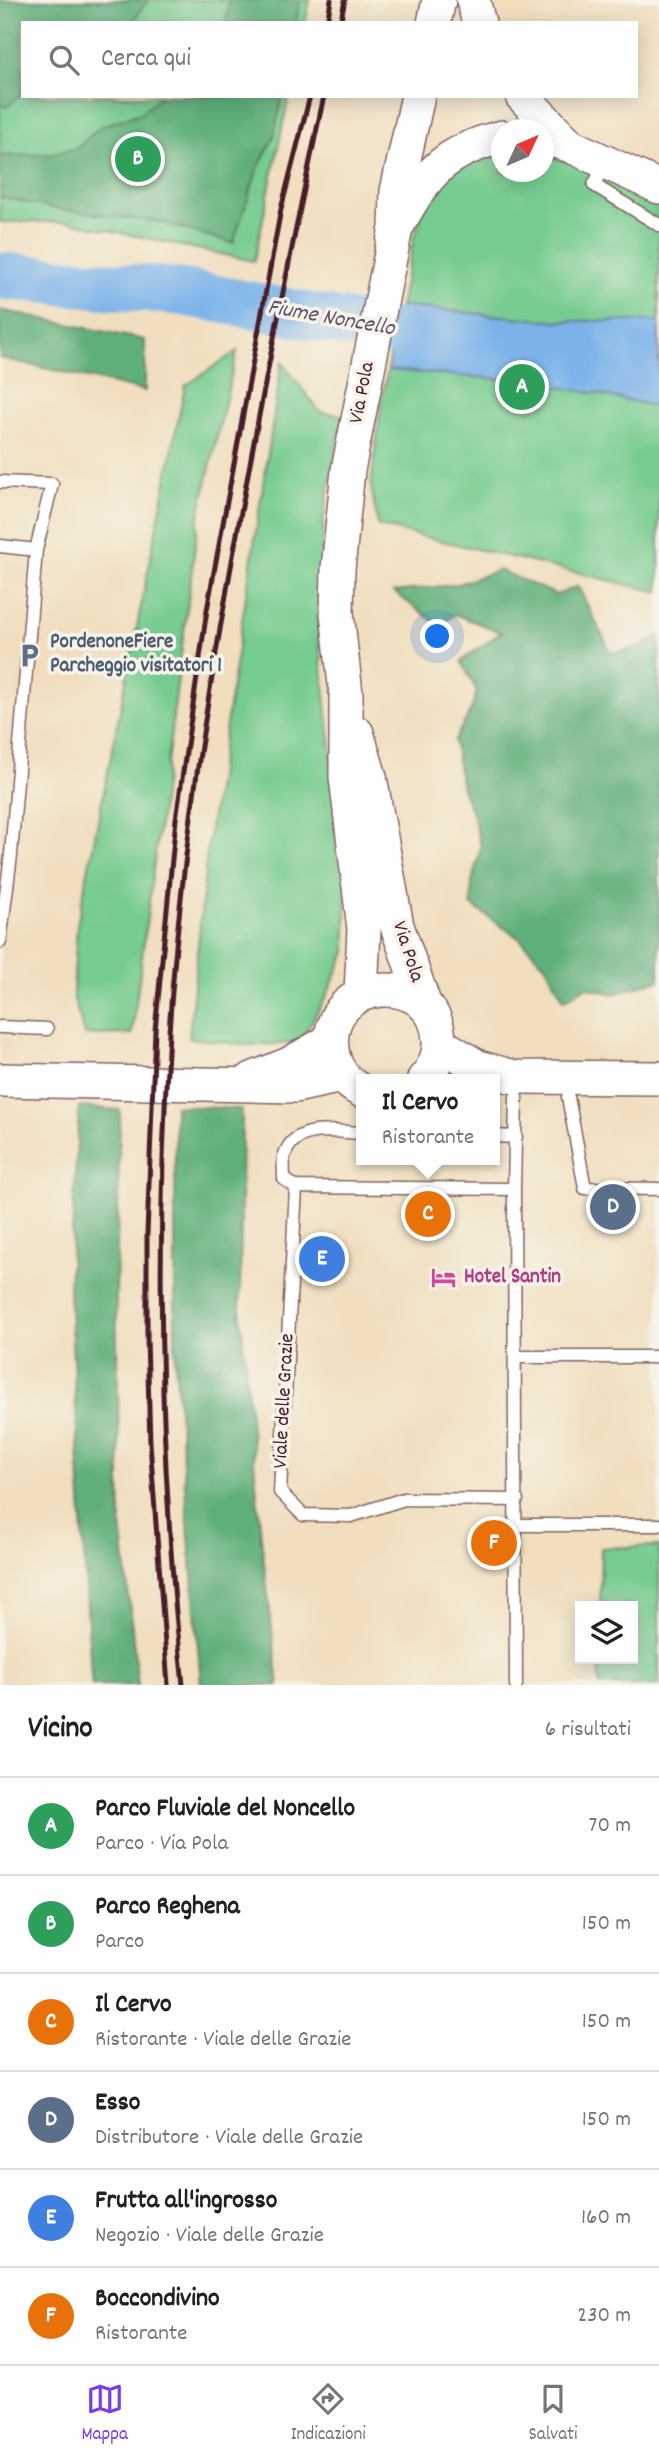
<!DOCTYPE html>
<html lang="it">
<meta charset="utf-8">
<style>
:root{--surface:#fff;--page:#f6f6f6;--text:#222;--muted:#767676;--line:#e0e0e0;--accent:#7c3aed}
body{margin:0;font-family:Dekko,sans-serif;background:var(--page);color:var(--text)}
.controls{position:absolute;right:21px;bottom:21px;display:grid;overflow:hidden;border-radius:0px;box-shadow:0 4px 18px #0003}
.controls button{width:63px;height:63px;display:grid;place-items:center;padding:0;border:0;border-bottom:2px solid var(--line);background:var(--surface);color:var(--text);font:35px sans-serif}
.compass{position:absolute;left:491px;top:119px;width:63px;height:63px;border-radius:50%;background:var(--surface);box-shadow:0 4px 18px #0003;rotate:46deg}
.you{position:absolute;left:438px;top:637px;width:24px;height:24px;margin:-18px;border:5px solid #fff;border-radius:50%;background:#1a73e8;box-shadow:0 0 0 10px #1a73e833}
.badge{display:grid;place-items:center;width:46px;height:46px;border-radius:50%;background:var(--accent);color:#fff;font-size:23px;font-weight:700}
.pin{position:absolute;translate:-50% -50%;border:4px solid #fff;box-shadow:0 2px 7px #0006}
.popup{position:absolute;left:356px;top:1074px;width:144px;height:91px;box-sizing:border-box;display:grid;place-content:center;border-radius:0px;background:var(--surface);filter:drop-shadow(0 2px 5px #0005);font-size:23px;white-space:nowrap;color:var(--muted)}
.popup b{font-size:26px;color:var(--text)}
.popup::after{content:'';position:absolute;left:50%;top:100%;margin-left:-14px;border:14px solid transparent;border-top-color:var(--surface)}
.list{margin:0;padding:0;list-style:none}
h2{display:flex;justify-content:space-between;align-items:center;height:91px;margin:0;padding:0 28px;font-size:30px}
h2 small{font-size:23px;font-weight:400;color:var(--muted)}
.list li{display:grid;grid-template-columns:46px 1fr auto;gap:21px;align-items:center;box-sizing:border-box;height:98px;padding:0 28px;border-top:2px solid var(--line)}
.list b{display:block;font-size:26px;white-space:nowrap}
.list p{margin:0;font-size:23px;white-space:nowrap;color:var(--muted)}
.list em{font-size:23px;font-style:normal;color:var(--muted)}
.icon{flex:none;width:38px;height:38px;fill:none;stroke:currentColor;stroke-width:2;stroke-linecap:round;stroke-linejoin:round}
.map{position:relative;flex:none;width:659px;height:1685px;overflow:hidden}
.search{position:absolute;background:var(--surface);box-shadow:0 4px 18px #0003;left:21px;right:21px;top:21px;height:77px;display:flex;align-items:center;gap:18px;box-sizing:border-box;padding:0 24px;border-radius:0px;color:var(--muted);font-size:26px}
.sheet{height:679px;background:var(--surface)}
nav{display:flex;justify-content:space-around;align-items:center;box-sizing:border-box;height:98px;border-top:2px solid var(--line);background:var(--surface);font-size:19px;color:var(--muted)}
nav a{display:grid;justify-items:center;gap:4px}
nav .on{color:var(--accent)}
.map>svg:first-child{display:block}
.green{fill:#74cb90;stroke:#5f755e;stroke-width:2}
.forest{fill:#5faf7a;stroke:#546752;stroke-width:2}
.water{fill:#7ab2e9;stroke:#62688a;stroke-width:2}
.lines{fill:none;stroke-linecap:round;stroke-linejoin:round}
.river{stroke:#7ab2e9;stroke-width:47}
.service-casing{stroke:#84625e;stroke-width:15}
.secondary-casing{stroke:#84625e;stroke-width:36}
.service{stroke:#fff;stroke-width:12}
.secondary{stroke:#fff;stroke-width:33}
.rail{stroke:#4a1f2b;stroke-width:5}
.labels{text-anchor:middle;dominant-baseline:central;stroke-width:7;stroke-linejoin:round;paint-order:stroke}
.street-label{font-size:21px;fill:#4a1f2b;stroke:#f7f3e8}
.service-label{font-size:21px;font-weight:bold;fill:#4e5e75;stroke:#f7f3e8;text-anchor:start}
.hotel-label{font-size:21px;font-weight:bold;fill:#b23c85;stroke:#f7f3e8;text-anchor:start}
.water-label{font-size:23px;font-style:italic;fill:#5b526e;stroke:#f7f3e8}
</style>
<div class="map">
<svg width="659" height="1685" viewBox="0 0 659 1685">
<rect width="100%" height="100%" fill="#f7f3e8"/>
<filter id="ink" filterUnits="userSpaceOnUse"><feTurbulence type="fractalNoise" baseFrequency=".0143" numOctaves="2"/><feDisplacementMap in="SourceGraphic" scale="14" xChannelSelector="R" yChannelSelector="G"/><feConvolveMatrix kernelMatrix="1 2 1 2 8 2 1 2 1" color-interpolation-filters="sRGB"/></filter>
<filter id="wash" filterUnits="userSpaceOnUse"><feTurbulence type="fractalNoise" baseFrequency=".00686" numOctaves="4" result="noise"/><feDisplacementMap in="SourceGraphic" scale="28" xChannelSelector="R" yChannelSelector="G"/><feGaussianBlur stdDeviation="1.57" result="paint"/><feColorMatrix in="noise" values="0 0 0 0 0 0 0 0 0 0 0 0 0 0 0 0 0 1.4 0 .05"/><feComposite in="paint" operator="in"/></filter>
<g filter="url(#wash)">
<rect width="100%" height="100%" fill="#f0debe"/>
<path class="green" d="M 0,0 L 310,0 L 305,23 L 23,23 L 23,96 L 289,96 L 254,261 L 70,222 L 0,222 Z
M 501,152 L 502,172 L 544,172 L 544,156 L 574,163 L 659,200 L 659,592 L 378,526 L 371,486 L 381,404 L 414,236 L 425,204 L 448,175 L 479,156 Z
M 237,351 L 199,515 L 132,1034 L 85,1035 L 73,996 L 77,926 L 185,386 Z
M 282,362 L 320,412 L 343,415 L 324,514 L 318,631 L 346,885 L 346,952 L 326,997 L 299,1043 L 247,1045 L 189,1038 L 208,842 Z
M 659,1546 L 659,1685 L 599,1685 L 599,1659 L 633,1659 L 633,1606 L 600,1606 L 601,1548 Z"/>
<path class="forest" d="M 0,0 L 148,0 L 131,23 L 23,23 L 23,94 L 6,107 L 0,104 Z
M 229,0 L 300,0 L 296,23 L 226,23 Z
M 167,96 L 282,96 L 274,137 L 258,168 L 233,243 L 160,222 L 58,209 L 0,197 L 0,156 L 51,154 L 77,148 L 101,126 L 141,113 L 158,98 Z
M 0,310 L 145,340 L 145,391 L 0,358 Z
M 499,570 L 557,595 L 578,586 L 611,653 L 640,647 L 659,636 L 659,980 L 614,994 L 586,987 L 564,1000 L 545,965 L 520,939 L 471,905 L 472,881 L 481,847 L 473,815 L 462,789 L 454,741 L 471,710 L 477,691 L 461,661 L 501,632 L 454,614 L 441,627 L 394,592 L 458,584 Z
M 175,1106 L 242,1109 L 240,1309 L 262,1547 L 279,1685 L 201,1685 L 175,1363 Z
M 79,1107 L 120,1110 L 116,1298 L 121,1524 L 138,1685 L 92,1685 L 91,1677 L 69,1289 Z"/>
<path class="water" d="M 401,306 L 553,321 L 659,321 L 659,407 L 599,394 L 523,381 L 388,370 Z"/>
<g class="lines">
<path class="river" d="M 0,276 L 181,292 L 459,344"/>
</g>
</g>
<g filter="url(#ink)">
<g class="lines">
<defs>
<path id="service" d="M 606,162 L 594,185 L 659,225
M 0,482 L 52,484 L 36,550
M 0,546 L 36,550 L 11,855 L 0,942
M 0,1027 L 47,1029
M 568,1097 L 585,1188 L 659,1189
M 362,1133 C 335,1132 293,1123 284,1157 C 283,1163 284,1172 284,1179 L 296,1187 L 514,1189
M 494,1136 L 516,1137
M 296,1187 L 280,1492 L 303,1515 L 351,1516 L 404,1499 L 517,1500
M 516,1357 L 659,1357
M 516,1525 L 659,1525
M 516,1685 L 514,1189 L 516,1097"/>
<path id="secondary" d="M 473,0 L 479,23
M 434,23 L 439,0
M 522,96 L 571,146
M 544,138 L 571,146 L 659,187
M 399,223 C 427,173 444,151 502,137
M 357,733 L 370,777 L 397,926 L 425,1006
M 361,994 L 364,929 L 346,777 L 346,694 L 337,613 L 338,569 L 348,470 L 396,228 L 397,191 L 418,96
M 439,1043 L 478,1067 L 514,1077 L 659,1078
M 252,1079 L 289,1064 L 331,1040
M 0,1080 L 296,1086 L 342,1076
M 362,1091 C 345,1083 334,1067 332,1049 C 323,976 436,968 439,1040 C 440,1054 434,1069 424,1079"/>
</defs>
<use href="#service" class="service-casing"/>
<use href="#secondary" class="secondary-casing"/>
<use href="#service" class="service"/>
<use href="#secondary" class="secondary"/>
<path class="rail" d="M 327,23 L 331,0
M 340,23 L 345,0
M 168,1685 L 150,1443 L 147,1338 L 147,1234 L 155,1030 L 176,819 L 207,610 L 281,209 L 310,96
M 183,1685 C 160,1469 155,1250 169,1033 C 180,862 208,691 239,523 C 265,380 293,238 324,96"/>
</g>
</g>
<defs>
<symbol id="parking-bare" viewBox="-9 -9 18 18"><path d="M-3.5-5.5H1a3.5 3.5 0 0 1 0 7H-1V5.5H-3.5ZM-1-3.4V-.6H.8a1.4 1.4 0 0 0 0-2.8Z" fill="#5c6f8a" stroke="#f7f3e8" stroke-width="2.5" paint-order="stroke"/></symbol>
<symbol id="hotel-bare" viewBox="-9 -9 18 18"><path d="M-6-4.5h1.5V1H6V5H4.5V3h-9V5H-6ZM-4 0a1.8 1.8 0 1 1 3.6 0ZM.5 0V-2.5h3Q6-2.5 6 0Z" fill="#d1479c" stroke="#f7f3e8" stroke-width="2.5" paint-order="stroke"/></symbol>
</defs>
<g fill-rule="evenodd">
<use href="#parking-bare" x="12" y="638" width="35" height="35"/>
<use href="#hotel-bare" x="426" y="1260" width="35" height="35"/>
</g>
<g class="labels">
<g class="street-label">
<text transform="translate(363 393) rotate(-79)">Via Pola</text>
<text transform="translate(407 952) rotate(72)">Via Pola</text>
<text transform="translate(285 1401) rotate(-87)">Viale delle Grazie</text>
</g>
<g class="service-label">
<text x="50" y="643">PordenoneFiere<tspan x="50" dy="24">Parcheggio visitatori 1</tspan></text>
</g>
<g class="hotel-label">
<text x="464" y="1278">Hotel Santin</text>
</g>
<g class="water-label">
<text transform="translate(331 319) rotate(10)">Fiume Noncello</text>
</g>
</g>
</svg>
<div class="controls">
<button><svg class="icon" aria-label="layers" viewBox="0 0 24 24"><path d="M12 4l9 5-9 5-9-5zM3 14l9 5 9-5"/></svg></button>
</div>
<svg class="compass" viewBox="-18 -18 36 36"><path d="M0-13l5 13h-10z" fill="#e53935"/><path d="M0 13l5-13h-10z" fill="#767676"/></svg>
<div class="you"></div>
<div class="pin badge" style="left:522px;top:387px;background:#2e9e5b">A</div>
<div class="pin badge" style="left:138px;top:159px;background:#2e9e5b">B</div>
<div class="pin badge" style="left:428px;top:1214px;background:#e8710a">C</div>
<div class="popup"><b>Il Cervo</b>Ristorante</div>
<div class="pin badge" style="left:613px;top:1207px;background:#5c6f8a">D</div>
<div class="pin badge" style="left:322px;top:1259px;background:#3f7fe0">E</div>
<div class="pin badge" style="left:494px;top:1543px;background:#e8710a">F</div>
<div class="search"><svg class="icon" aria-label="search" viewBox="0 0 24 24"><circle cx="10" cy="10" r="6"/><path d="M15 15l6 6"/></svg>Cerca qui</div>
</div>
<section class="sheet">
<h2>Vicino<small>6 risultati</small></h2>
<ul class="list">
<li><span class="badge" style="background:#2e9e5b">A</span><div><b>Parco Fluviale del Noncello</b><p>Parco · Via Pola</p></div><em>70 m</em></li>
<li><span class="badge" style="background:#2e9e5b">B</span><div><b>Parco Reghena</b><p>Parco</p></div><em>150 m</em></li>
<li><span class="badge" style="background:#e8710a">C</span><div><b>Il Cervo</b><p>Ristorante · Viale delle Grazie</p></div><em>150 m</em></li>
<li><span class="badge" style="background:#5c6f8a">D</span><div><b>Esso</b><p>Distributore · Viale delle Grazie</p></div><em>150 m</em></li>
<li><span class="badge" style="background:#3f7fe0">E</span><div><b>Frutta all'ingrosso</b><p>Negozio · Viale delle Grazie</p></div><em>160 m</em></li>
<li><span class="badge" style="background:#e8710a">F</span><div><b>Boccondivino</b><p>Ristorante</p></div><em>230 m</em></li>
</ul>
</section>
<nav>
<a class="on"><svg class="icon" aria-label="map" viewBox="0 0 24 24"><path d="M3 6l6-2 6 2 6-2v14l-6 2-6-2-6 2zM9 4v14M15 6v14"/></svg>Mappa</a>
<a><svg class="icon" aria-label="directions" viewBox="0 0 24 24"><path d="M12 3l9 9-9 9-9-9zM9 14v-3h6M13 9l2 2-2 2"/></svg>Indicazioni</a>
<a><svg class="icon" aria-label="saved" viewBox="0 0 24 24"><path d="M7 4h10v16l-5-4-5 4z"/></svg>Salvati</a>
</nav>
